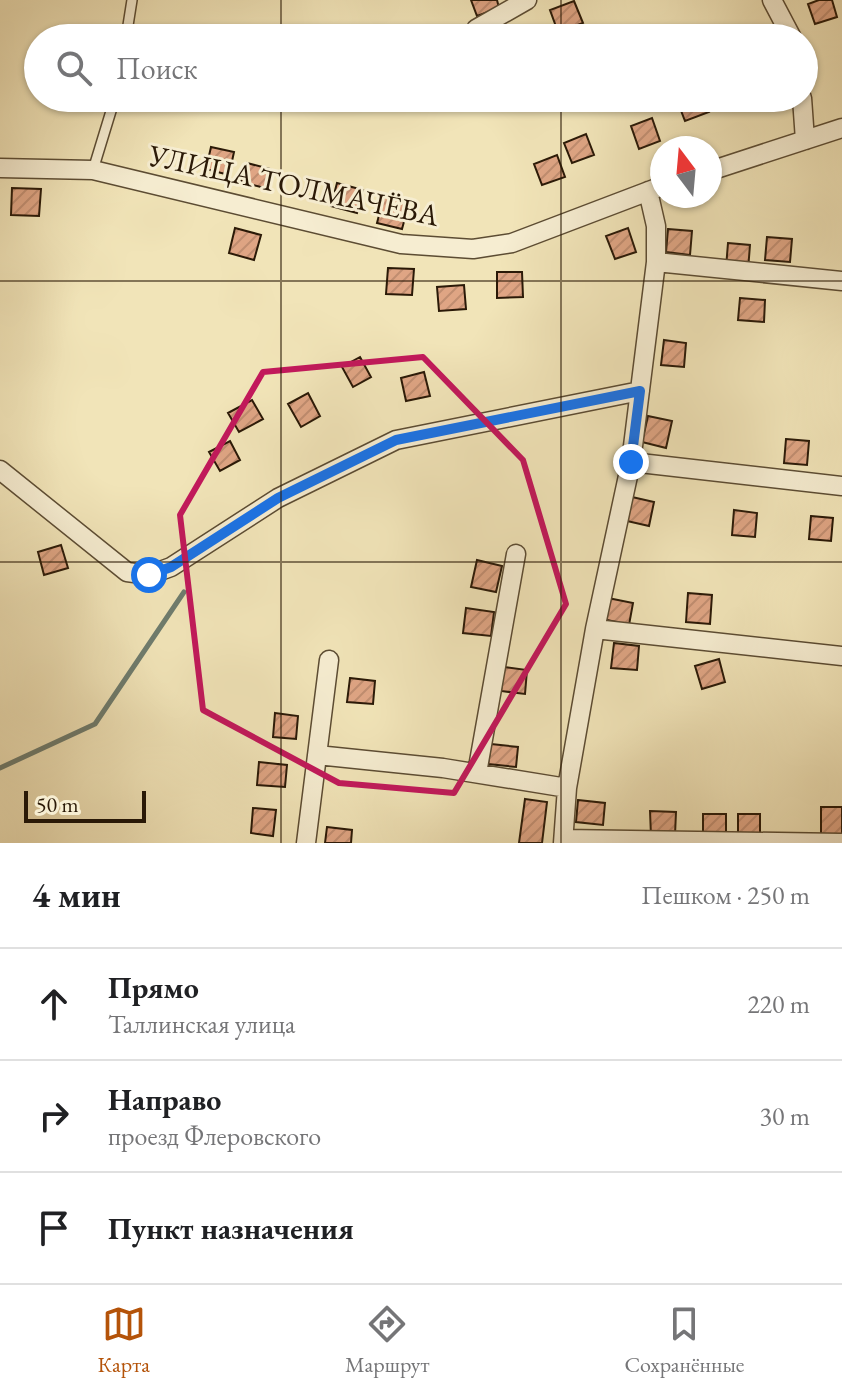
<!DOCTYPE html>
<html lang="ru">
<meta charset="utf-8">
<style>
:root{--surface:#fff;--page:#f6f6f6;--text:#202124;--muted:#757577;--line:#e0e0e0;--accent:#b45309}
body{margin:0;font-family:"EB Garamond",serif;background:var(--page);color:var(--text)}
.compass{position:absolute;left:650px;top:136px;width:72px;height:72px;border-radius:50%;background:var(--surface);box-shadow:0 2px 6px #0004;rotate:344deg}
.scale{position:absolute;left:24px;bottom:20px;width:122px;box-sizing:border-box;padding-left:8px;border:4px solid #2a1907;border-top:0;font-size:22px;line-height:28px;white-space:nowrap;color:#2a1907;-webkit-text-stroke:6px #f6edd1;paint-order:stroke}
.stop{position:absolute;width:24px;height:24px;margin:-18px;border:6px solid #1a73e8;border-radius:50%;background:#fff}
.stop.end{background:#1a73e8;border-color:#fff;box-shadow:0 2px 8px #0008}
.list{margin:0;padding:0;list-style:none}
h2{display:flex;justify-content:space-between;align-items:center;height:104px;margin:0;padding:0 32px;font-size:34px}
h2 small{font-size:26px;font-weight:400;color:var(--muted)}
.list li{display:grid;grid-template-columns:52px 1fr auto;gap:24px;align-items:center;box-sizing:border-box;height:112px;padding:0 32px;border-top:2px solid var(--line)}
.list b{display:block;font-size:30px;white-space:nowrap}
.list p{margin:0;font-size:26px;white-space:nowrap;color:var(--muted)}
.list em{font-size:26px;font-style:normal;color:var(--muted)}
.icon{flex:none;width:44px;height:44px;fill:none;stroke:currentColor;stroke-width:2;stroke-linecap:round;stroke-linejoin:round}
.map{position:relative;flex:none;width:842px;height:843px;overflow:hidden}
.search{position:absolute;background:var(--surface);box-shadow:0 2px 6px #0004;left:24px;right:24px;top:24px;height:88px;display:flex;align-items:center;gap:20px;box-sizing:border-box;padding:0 28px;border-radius:44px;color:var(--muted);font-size:30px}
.sheet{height:440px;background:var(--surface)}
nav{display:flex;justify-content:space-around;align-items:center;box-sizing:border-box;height:112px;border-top:2px solid var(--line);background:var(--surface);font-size:22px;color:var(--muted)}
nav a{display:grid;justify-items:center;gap:4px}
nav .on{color:var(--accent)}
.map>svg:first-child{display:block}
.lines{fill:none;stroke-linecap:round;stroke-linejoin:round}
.stream{stroke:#6e7c6e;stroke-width:5}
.building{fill:url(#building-hatch);stroke:#2a1907;stroke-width:2}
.service-casing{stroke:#5c4c33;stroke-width:12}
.minor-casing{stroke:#5c4c33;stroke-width:21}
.service{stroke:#f6edd1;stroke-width:9}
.minor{stroke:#f6edd1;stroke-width:18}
.route{stroke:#1a73e8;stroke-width:10}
.marked{fill:none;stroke:#c2185b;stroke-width:6;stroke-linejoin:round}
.grid{fill:none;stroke:#2a1907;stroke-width:2;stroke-opacity:0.55}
.labels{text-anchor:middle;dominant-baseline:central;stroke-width:6;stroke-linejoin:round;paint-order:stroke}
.street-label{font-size:30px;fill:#2a1907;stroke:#f6edd1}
</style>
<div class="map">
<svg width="842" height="843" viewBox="0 0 842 843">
<defs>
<pattern id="building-hatch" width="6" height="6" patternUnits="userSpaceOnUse" patternTransform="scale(2)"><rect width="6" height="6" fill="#dfa584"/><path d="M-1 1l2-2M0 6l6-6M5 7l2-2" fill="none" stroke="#c08d70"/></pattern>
</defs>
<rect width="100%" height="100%" fill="#f1e4b8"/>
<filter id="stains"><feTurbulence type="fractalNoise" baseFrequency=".0025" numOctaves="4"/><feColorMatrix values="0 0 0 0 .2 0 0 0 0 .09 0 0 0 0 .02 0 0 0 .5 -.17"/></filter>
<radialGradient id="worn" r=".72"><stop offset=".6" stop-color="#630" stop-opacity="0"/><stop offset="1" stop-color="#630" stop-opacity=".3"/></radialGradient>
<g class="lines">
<path class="stream" d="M 0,768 L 95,724 L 184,592"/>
</g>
<path class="building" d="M 471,0 L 497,0 L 499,8 L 477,16 Z
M 819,0 L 832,0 L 837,17 L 815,24 L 808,4 Z
M 574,1 L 583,23 L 558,32 L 550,10 Z
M 526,28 L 529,38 L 503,38 L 502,35 Z
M 683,98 L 704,98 L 709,112 L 685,121 L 677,100 Z
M 652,118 L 660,141 L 639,149 L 631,126 Z
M 586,134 L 594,155 L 572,163 L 564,143 Z
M 211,147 L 234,152 L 229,175 L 206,169 Z
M 557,155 L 565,177 L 542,185 L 534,164 Z
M 247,163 L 270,169 L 265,188 L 241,182 Z
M 337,183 L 363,190 L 357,213 L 331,206 Z
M 12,188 L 41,189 L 39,216 L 11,215 Z
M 384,196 L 409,203 L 402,229 L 377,223 Z
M 235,228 L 261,235 L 254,260 L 229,253 Z
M 628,228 L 636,252 L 615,259 L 606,236 Z
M 668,229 L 692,231 L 690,255 L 666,252 Z
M 767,237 L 792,239 L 790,262 L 765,260 Z
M 728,243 L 750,245 L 748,270 L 726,268 Z
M 388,268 L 414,269 L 412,295 L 386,294 Z
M 497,272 L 522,272 L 523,297 L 497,298 Z
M 464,285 L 466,309 L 439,311 L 437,287 Z
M 740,298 L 765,300 L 764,322 L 738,320 Z
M 664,340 L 686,343 L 684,367 L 661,365 Z
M 360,357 L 371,377 L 353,387 L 342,367 Z
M 424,372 L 430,396 L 406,401 L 401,378 Z
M 308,393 L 320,416 L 301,427 L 288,404 Z
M 252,400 L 263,419 L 239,432 L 228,413 Z
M 648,416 L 672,421 L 666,448 L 642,442 Z
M 786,439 L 809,441 L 807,465 L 784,463 Z
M 230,441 L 240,460 L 220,471 L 209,452 Z
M 632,497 L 654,502 L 649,526 L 627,521 Z
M 734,510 L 757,513 L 755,537 L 732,535 Z
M 811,516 L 833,518 L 831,541 L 809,539 Z
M 61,545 L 68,568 L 44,575 L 38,552 Z
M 477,560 L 502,566 L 496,592 L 471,587 Z
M 688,593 L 712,595 L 710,624 L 686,622 Z
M 608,598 L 633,603 L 629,625 L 603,619 Z
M 466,608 L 494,612 L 491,636 L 463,633 Z
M 614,643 L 639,646 L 637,670 L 611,668 Z
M 719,659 L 725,682 L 702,689 L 695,666 Z
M 504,667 L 527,670 L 525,694 L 501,691 Z
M 350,678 L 375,681 L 373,704 L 347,702 Z
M 275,713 L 298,716 L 296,739 L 273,737 Z
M 491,744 L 518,747 L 516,767 L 488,764 Z
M 259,762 L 287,765 L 285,787 L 257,785 Z
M 525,799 L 547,802 L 542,843 L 519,843 Z
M 578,800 L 605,803 L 603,825 L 576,822 Z
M 821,807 L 842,807 L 842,835 L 821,834 Z
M 253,808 L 276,810 L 273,836 L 251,833 Z
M 650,811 L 676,812 L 675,835 L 651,836 Z
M 703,814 L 726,814 L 726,837 L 703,837 Z
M 738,814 L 760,814 L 760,837 L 738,837 Z
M 327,827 L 352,830 L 351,843 L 325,843 Z"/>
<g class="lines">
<defs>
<path id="service" d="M 126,38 L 132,0
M 93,170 L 115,98"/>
<path id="minor" d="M 772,0 L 792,38
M 476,29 L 527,0
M 802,98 L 805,140
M 0,168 L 93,170 L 401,244 L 473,249 L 512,243 L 662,186
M 710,171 L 842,128
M 656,262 L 842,281
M 631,462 L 842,486
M 0,470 L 127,572 L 149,575 L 171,567 L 278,498 L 396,440 L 640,391
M 595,629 L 842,656
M 317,755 L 443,768 L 567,788
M 477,773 L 516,554
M 564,839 L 842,843
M 306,843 L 329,660
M 563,843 L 567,788 L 595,629 L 631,462 L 656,262 L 656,226 L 648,191"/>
</defs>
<use href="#service" class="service-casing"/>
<use href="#minor" class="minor-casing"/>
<use href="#service" class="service"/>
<use href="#minor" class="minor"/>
</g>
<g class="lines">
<path class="route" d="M 149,575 L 171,567 L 278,498 L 396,440 L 640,391 L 631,462"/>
</g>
<path class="marked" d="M 423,357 L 523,460 L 566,604 L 454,793 L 339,783 L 203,710 L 180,515 L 263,372 Z"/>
<path class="grid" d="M 281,0 L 281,38M 561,0 L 561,38M 281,98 L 281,843M 561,98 L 561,843M 0,281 L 842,281M 0,562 L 842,562"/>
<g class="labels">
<g class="street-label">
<text transform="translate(294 185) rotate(12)">УЛИЦА ТОЛМАЧЁВА</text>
</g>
</g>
<rect width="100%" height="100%" filter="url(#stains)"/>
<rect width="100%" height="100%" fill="url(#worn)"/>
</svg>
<svg class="compass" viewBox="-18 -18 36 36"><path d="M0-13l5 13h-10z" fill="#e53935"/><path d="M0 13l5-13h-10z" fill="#757577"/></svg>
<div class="scale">50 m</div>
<div class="stop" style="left:149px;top:575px"></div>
<div class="stop end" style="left:631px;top:462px"></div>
<div class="search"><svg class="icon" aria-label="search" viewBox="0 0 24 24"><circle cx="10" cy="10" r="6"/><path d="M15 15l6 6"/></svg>Поиск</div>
</div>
<section class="sheet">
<h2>4 мин<small>Пешком · 250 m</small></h2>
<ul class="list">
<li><svg class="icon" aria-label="ahead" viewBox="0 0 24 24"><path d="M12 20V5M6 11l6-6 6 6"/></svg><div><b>Прямо</b><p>Таллинская улица</p></div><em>220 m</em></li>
<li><svg class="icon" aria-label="right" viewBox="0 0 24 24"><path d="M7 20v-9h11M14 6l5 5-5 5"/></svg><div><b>Направо</b><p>проезд Флеровского</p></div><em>30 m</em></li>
<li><svg class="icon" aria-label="arrive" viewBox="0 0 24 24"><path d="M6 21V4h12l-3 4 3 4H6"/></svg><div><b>Пункт назначения</b></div></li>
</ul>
</section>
<nav>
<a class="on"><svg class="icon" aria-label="map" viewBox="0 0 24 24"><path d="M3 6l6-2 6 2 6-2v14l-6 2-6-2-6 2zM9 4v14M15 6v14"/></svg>Карта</a>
<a><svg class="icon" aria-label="directions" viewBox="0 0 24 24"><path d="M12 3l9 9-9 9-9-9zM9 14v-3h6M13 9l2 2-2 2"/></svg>Маршрут</a>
<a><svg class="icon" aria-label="saved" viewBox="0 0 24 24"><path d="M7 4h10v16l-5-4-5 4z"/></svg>Сохранённые</a>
</nav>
